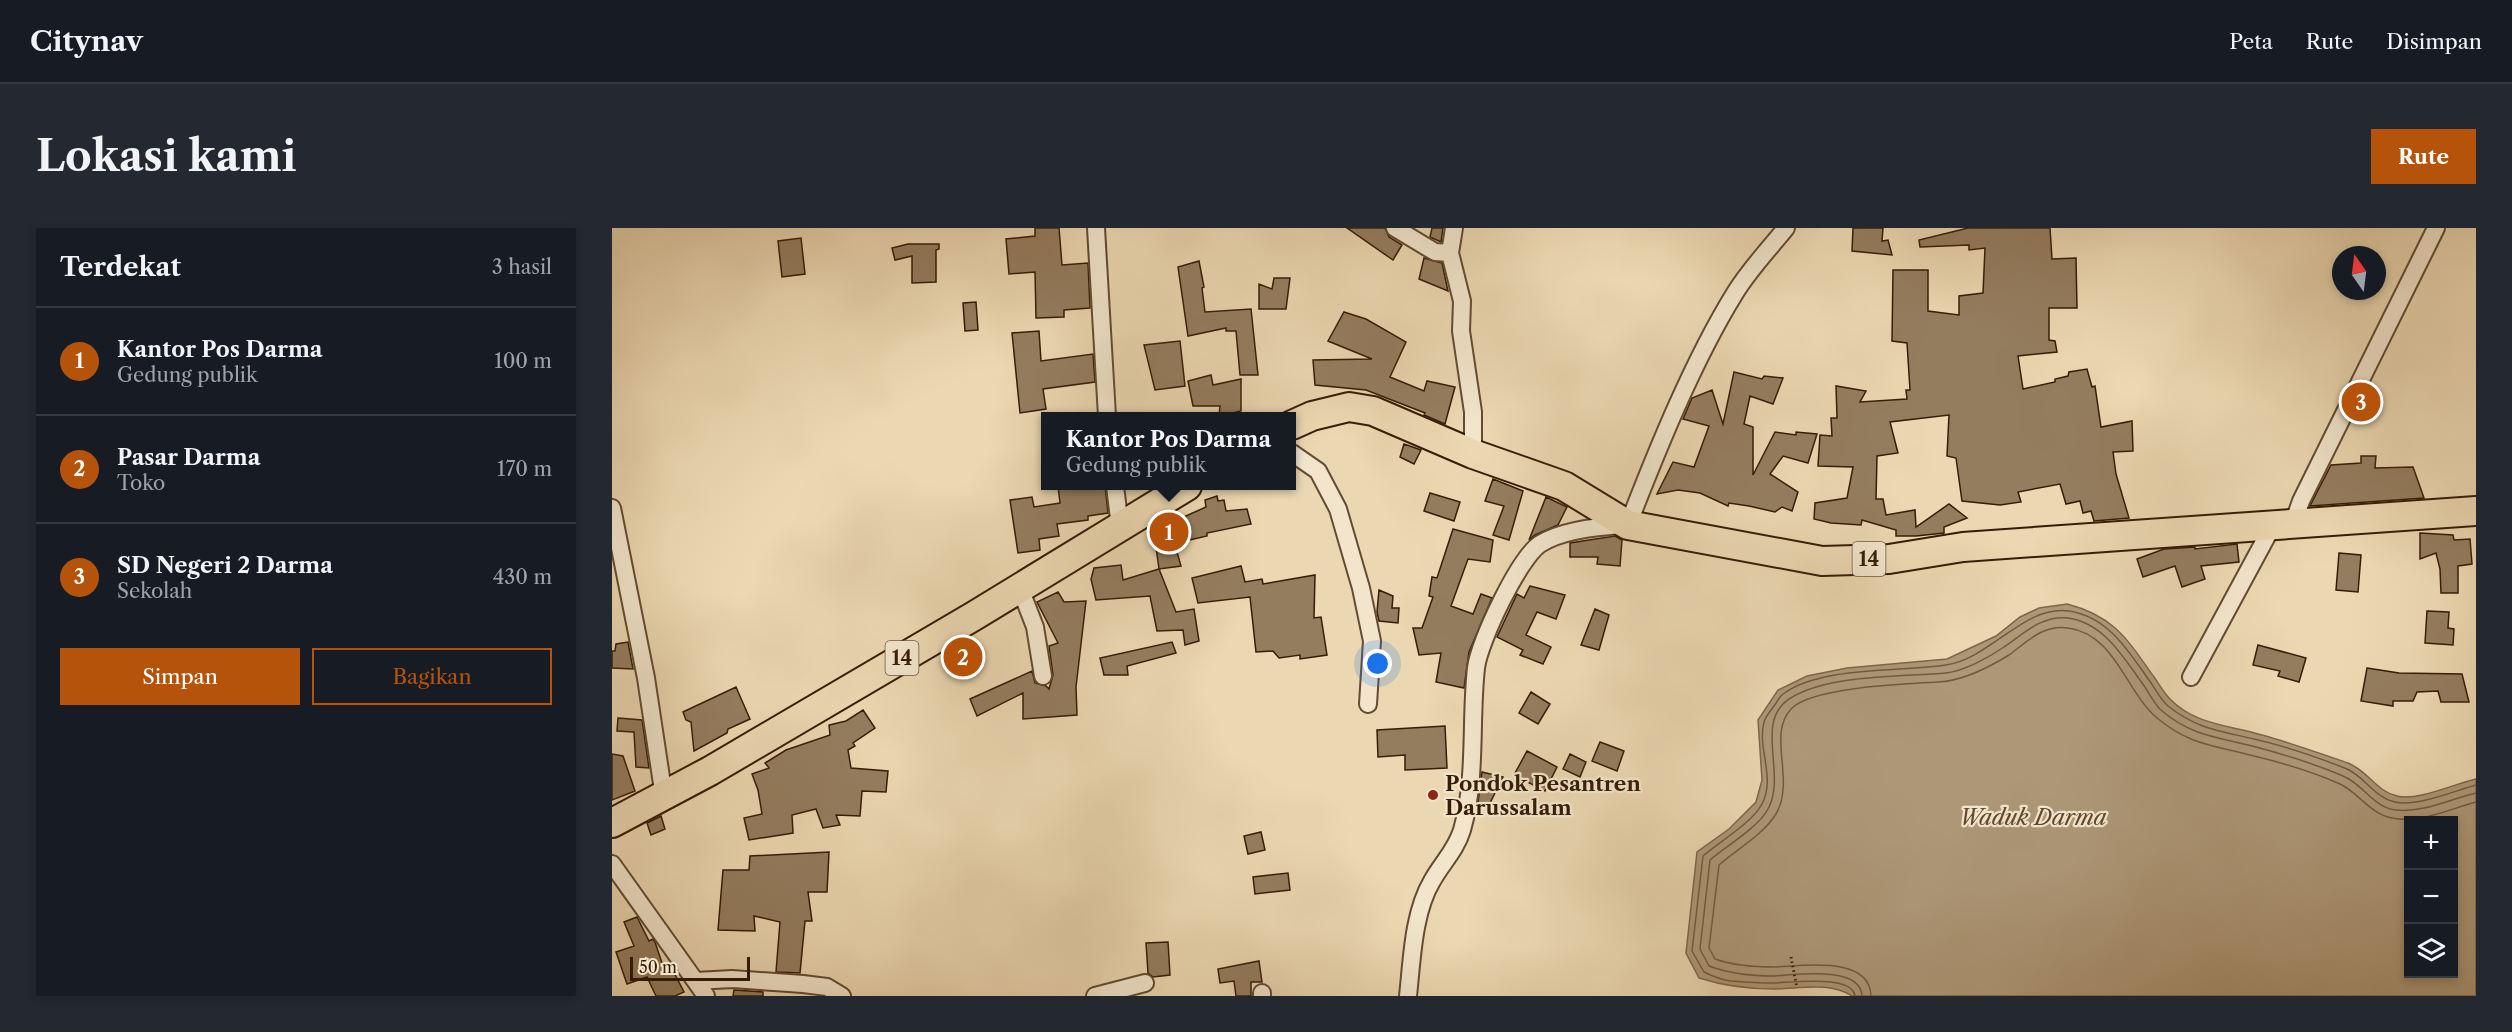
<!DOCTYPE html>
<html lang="id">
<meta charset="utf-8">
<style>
:root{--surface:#171b24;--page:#242831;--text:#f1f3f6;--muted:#9ea1a6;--line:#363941;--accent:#b45309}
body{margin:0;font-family:"Libre Caslon Text",serif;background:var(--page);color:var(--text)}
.controls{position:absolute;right:18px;bottom:18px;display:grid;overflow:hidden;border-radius:0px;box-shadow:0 3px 9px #0003}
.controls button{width:54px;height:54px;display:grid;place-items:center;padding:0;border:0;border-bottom:2px solid var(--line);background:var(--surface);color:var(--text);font:30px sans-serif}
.compass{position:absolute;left:1720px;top:18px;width:54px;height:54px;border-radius:50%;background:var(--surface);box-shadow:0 3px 9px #0003;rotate:346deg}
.scale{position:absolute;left:18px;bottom:15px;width:120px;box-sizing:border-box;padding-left:6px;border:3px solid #361c07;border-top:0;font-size:16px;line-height:21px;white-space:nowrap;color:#361c07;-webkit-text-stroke:4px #f2e5cc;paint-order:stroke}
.you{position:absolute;left:766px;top:436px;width:21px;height:21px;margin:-15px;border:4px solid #fff;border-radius:50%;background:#1a73e8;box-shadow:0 0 0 9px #1a73e833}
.badge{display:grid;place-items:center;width:39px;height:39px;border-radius:50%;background:var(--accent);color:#fff;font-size:20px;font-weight:700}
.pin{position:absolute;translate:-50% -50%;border:3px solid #fff;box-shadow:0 2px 6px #0006}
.popup{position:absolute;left:429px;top:184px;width:255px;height:78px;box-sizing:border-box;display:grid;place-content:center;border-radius:0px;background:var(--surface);filter:drop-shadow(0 2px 4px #0005);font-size:20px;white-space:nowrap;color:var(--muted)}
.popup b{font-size:22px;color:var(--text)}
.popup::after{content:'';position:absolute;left:50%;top:100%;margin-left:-12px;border:12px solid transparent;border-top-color:var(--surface)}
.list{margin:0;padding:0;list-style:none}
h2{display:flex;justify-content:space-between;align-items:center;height:78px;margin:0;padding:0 24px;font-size:26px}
h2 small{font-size:20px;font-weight:400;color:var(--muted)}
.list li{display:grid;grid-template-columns:39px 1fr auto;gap:18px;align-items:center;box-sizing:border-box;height:108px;padding:0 24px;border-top:2px solid var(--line)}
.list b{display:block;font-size:22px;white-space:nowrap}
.list p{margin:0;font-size:20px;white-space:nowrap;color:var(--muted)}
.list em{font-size:20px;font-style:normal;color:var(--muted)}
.actions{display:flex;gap:12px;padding:18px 24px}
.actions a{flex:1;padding:14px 0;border:2px solid var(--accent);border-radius:0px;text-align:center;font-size:21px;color:var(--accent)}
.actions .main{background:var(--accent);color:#fff}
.icon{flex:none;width:33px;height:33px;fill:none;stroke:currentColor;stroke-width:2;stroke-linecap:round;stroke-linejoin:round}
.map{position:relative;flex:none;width:1864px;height:768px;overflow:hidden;border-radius:0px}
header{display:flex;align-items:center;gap:36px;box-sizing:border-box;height:84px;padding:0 30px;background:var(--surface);border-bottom:2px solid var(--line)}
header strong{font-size:28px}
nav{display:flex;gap:33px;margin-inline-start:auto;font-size:21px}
.intro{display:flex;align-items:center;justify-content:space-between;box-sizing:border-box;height:144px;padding:0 36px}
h1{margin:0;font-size:42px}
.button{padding:15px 27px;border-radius:0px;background:var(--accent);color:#fff;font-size:21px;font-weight:700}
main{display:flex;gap:36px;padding:0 36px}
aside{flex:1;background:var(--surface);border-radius:0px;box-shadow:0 3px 9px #0003}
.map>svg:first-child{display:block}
.water{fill:#ad9777;stroke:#7d664a;stroke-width:1.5;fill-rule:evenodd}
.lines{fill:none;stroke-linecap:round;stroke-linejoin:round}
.shore{stroke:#725a3f;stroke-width:1.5}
.building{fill:#947d5f;stroke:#361c07;stroke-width:1.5}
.street-casing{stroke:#634b32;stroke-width:20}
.highway-casing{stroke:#361c07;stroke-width:32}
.path{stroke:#361c07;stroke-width:3;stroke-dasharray:1.5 3;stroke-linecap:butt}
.street{stroke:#f2e5cc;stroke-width:16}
.highway{stroke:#ebd7b1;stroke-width:28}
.poi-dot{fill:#8f2418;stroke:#f2e5cc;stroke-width:2}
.labels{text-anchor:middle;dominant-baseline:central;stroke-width:4.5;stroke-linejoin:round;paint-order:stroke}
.shield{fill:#f2e5cc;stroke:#6e5842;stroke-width:1.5}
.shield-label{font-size:20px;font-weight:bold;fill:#361c07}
.poi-label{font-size:21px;font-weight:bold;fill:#361c07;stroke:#f2e5cc;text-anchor:start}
.water-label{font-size:22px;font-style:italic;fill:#60472e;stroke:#f2e5cc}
</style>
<header>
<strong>Citynav</strong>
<nav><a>Peta</a><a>Rute</a><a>Disimpan</a></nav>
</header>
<div class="intro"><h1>Lokasi kami</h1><a class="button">Rute</a></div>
<main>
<aside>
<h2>Terdekat<small>3 hasil</small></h2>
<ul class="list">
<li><span class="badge">1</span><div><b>Kantor Pos Darma</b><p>Gedung publik</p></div><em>100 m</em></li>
<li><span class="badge">2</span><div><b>Pasar Darma</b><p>Toko</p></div><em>170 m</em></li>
<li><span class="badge">3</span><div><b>SD Negeri 2 Darma</b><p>Sekolah</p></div><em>430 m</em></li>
</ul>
<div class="actions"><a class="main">Simpan</a><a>Bagikan</a></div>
</aside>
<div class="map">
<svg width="1864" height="768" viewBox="0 0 1864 768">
<rect width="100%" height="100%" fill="#ebd7b1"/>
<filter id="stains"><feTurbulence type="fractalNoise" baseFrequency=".00333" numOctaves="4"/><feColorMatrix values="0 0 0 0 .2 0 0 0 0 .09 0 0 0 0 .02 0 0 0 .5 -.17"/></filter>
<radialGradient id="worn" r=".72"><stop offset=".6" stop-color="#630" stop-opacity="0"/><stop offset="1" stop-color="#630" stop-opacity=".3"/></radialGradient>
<path class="water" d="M 1455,376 C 1502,388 1515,411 1542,449 C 1547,456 1552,465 1558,471 C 1583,497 1617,497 1650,507 C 1679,515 1707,525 1736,535 C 1755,542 1765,564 1785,568 C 1806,573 1842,556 1864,551 L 1864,768 L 1240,768 C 1218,753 1187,761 1162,761 C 1136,761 1112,758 1087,750 L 1074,725 L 1085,624 L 1117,601 L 1144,574 L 1150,552 L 1146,492 L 1166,462 L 1195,448 L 1235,440 L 1335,431 L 1384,408 L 1408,389 L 1427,380 ZM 1796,592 L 1842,592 L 1842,746 L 1796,746 Z"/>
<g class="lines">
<path class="shore" d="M 1243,768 C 1240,746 1177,755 1161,755 C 1147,755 1132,754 1119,753 C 1110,752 1100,748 1092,744 L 1080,723 L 1091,628 C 1107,614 1140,595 1150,576 C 1164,549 1145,522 1152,494 C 1153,489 1159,482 1162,478 C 1165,474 1167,469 1171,466 C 1208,438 1288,444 1334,437 C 1378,431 1413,376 1457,383 C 1497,389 1517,424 1539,455 C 1544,462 1549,472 1556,478 C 1585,501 1608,503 1642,511 C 1673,518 1705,529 1735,541 C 1753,549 1763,570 1783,574 C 1805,579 1842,563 1864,557
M 1250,768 C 1249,737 1183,747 1162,748 C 1140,748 1118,746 1097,738 L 1088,721 L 1098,632 C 1114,618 1146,600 1156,581 C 1175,547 1142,494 1177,471 C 1215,446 1289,449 1334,445 C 1352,443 1376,430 1392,419 C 1412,406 1429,387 1456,390 C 1493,395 1513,432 1533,459 C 1538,467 1543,477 1550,483 C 1581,509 1607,509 1644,519 C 1674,527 1703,536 1731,548 C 1751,556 1762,580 1784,582 C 1811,585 1838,571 1864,565
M 1259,768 C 1258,727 1190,738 1163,739 C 1143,739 1122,738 1103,731 L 1097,720 L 1107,637 C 1125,621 1151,607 1164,586 C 1184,551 1154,506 1180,480 C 1202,459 1294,456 1326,454 C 1350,453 1376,440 1397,427 C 1415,414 1431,396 1456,400 C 1503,406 1514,464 1545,490 C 1579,518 1602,517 1642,528 C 1671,535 1701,544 1728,556 C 1747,565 1758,586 1780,590 C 1807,596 1838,581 1864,574"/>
</g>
<path class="building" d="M 423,0 L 447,0 L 450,37 L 476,35 L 478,80 L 452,82 L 452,89 L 424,90 L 423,44 L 397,46 L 394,11 L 423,8 Z
M 735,0 L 773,0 L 777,9 L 790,17 L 781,32 Z
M 820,0 L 831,0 L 829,14 L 818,9 Z
M 1241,0 L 1271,0 L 1270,13 L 1276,12 L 1280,27 L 1240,23 Z
M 1356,0 L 1438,0 L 1440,31 L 1464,30 L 1465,80 L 1437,80 L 1437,112 L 1443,113 L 1445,124 L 1406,128 L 1411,161 L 1443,154 L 1443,151 L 1456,148 L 1457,144 L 1475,141 L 1480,159 L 1483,158 L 1489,199 L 1520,193 L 1521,223 L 1501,224 L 1504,246 L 1517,290 L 1482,293 L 1479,283 L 1471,285 L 1468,273 L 1454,276 L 1448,256 L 1406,264 L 1409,274 L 1388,277 L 1350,273 L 1344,230 L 1335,228 L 1337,187 L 1278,194 L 1286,225 L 1265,228 L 1264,271 L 1271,271 L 1274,287 L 1303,282 L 1304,299 L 1337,276 L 1355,290 L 1332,299 L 1332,305 L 1304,308 L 1284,308 L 1284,302 L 1250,292 L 1249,297 L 1219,295 L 1202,291 L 1203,275 L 1235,270 L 1241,239 L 1206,238 L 1208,207 L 1220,208 L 1219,190 L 1225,190 L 1224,158 L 1254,163 L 1248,174 L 1295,171 L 1294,162 L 1298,162 L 1295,115 L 1280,113 L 1281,42 L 1316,42 L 1316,83 L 1347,87 L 1347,68 L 1371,65 L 1373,20 L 1357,22 L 1357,17 L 1308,19 L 1307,12 Z
M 189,10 L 193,46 L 170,49 L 166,13 Z
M 296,16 L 327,16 L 327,21 L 324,22 L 324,54 L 300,55 L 300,28 L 283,32 L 280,20 Z
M 812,30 L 830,35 L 836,63 L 807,51 Z
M 587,33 L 592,59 L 590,60 L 593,84 L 639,81 L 646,147 L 628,147 L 624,103 L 614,103 L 614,100 L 576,108 L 566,39 Z
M 662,50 L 678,50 L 674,81 L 647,81 L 647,56 L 660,61 Z
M 364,74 L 366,102 L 353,103 L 351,75 Z
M 732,84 L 754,91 L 794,114 L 778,149 L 812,163 L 815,153 L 843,159 L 833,196 L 812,187 L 813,185 L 754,162 L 703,157 L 701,132 L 760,131 L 716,113 Z
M 427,103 L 429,133 L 481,126 L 483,154 L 431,161 L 434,181 L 408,185 L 400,105 Z
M 568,113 L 573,158 L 543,162 L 532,117 Z
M 1122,144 L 1150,151 L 1152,148 L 1171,150 L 1161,176 L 1138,168 L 1132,196 L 1141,199 L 1141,247 L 1163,204 L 1184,207 L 1184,204 L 1205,206 L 1196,235 L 1171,228 L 1158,246 L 1186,264 L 1180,283 L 1170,279 L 1163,284 L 1137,278 L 1117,275 L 1116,278 L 1088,265 L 1066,262 L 1045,266 L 1061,234 L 1082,239 L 1097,198 L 1071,191 L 1080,170 L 1100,162 L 1111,196 Z
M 599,147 L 601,157 L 629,151 L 629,183 L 607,188 L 608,178 L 581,178 L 576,153 Z
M 792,216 L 809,222 L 802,236 L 788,229 Z
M 1749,228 L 1764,228 L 1763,240 L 1801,239 L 1812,270 L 1698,278 L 1719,237 L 1749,235 Z
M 881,251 L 911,263 L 897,312 L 881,307 L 892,278 L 873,273 Z
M 446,258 L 493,258 L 496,285 L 476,288 L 476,292 L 445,296 L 447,308 L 427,311 L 428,322 L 406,325 L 398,272 L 420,269 L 422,279 L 448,275 Z
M 818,265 L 848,274 L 842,293 L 812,283 Z
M 605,268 L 606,273 L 612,272 L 614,283 L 635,281 L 639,296 L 595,305 L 595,308 L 573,313 L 565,292 L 594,279 L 593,272 Z
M 934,269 L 955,279 L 946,297 L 923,307 L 917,312 Z
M 841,301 L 881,312 L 878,334 L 856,331 L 839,378 L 861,386 L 869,366 L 880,370 L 857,424 L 852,460 L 824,454 L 829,425 L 807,427 L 801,400 L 810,400 L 821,369 L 817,368 L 820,349 L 825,350 Z
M 1808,305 L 1841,307 L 1842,312 L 1858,311 L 1860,336 L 1846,338 L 1846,365 L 1829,365 L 1828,341 L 1824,325 L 1808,331 Z
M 1003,308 L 1010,312 L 1008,338 L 985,336 L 986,329 L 958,329 L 958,315 Z
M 1625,316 L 1627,334 L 1589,338 L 1593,351 L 1570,359 L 1563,338 L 1531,349 L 1525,331 L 1552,321 L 1583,319 L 1583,321 Z
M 563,317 L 569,338 L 547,341 L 544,319 Z
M 1727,325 L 1749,327 L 1746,364 L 1724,362 Z
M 509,337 L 511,352 L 547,341 L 564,384 L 582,381 L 587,413 L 573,417 L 571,402 L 545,403 L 538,368 L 484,372 L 479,351 L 482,340 Z
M 629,338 L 633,354 L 650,351 L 651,356 L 703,347 L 702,390 L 709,389 L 715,427 L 688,431 L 688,427 L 667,430 L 661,423 L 644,424 L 638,369 L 586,375 L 580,350 Z
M 918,358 L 953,367 L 944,391 L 925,384 L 914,407 L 939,419 L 931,436 L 908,427 L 911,422 L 885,409 L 905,366 L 912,370 Z
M 767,362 L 781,368 L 780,380 L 787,380 L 786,395 L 767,393 L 765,384 Z
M 446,364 L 452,374 L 474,373 L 464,459 L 465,487 L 411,491 L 411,465 L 365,488 L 358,471 L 420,443 L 423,455 L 434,458 L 437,461 L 441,447 L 437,418 L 446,415 L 425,374 Z
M 983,381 L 997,387 L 987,422 L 969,417 Z
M 1815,383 L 1837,384 L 1836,400 L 1842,401 L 1841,417 L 1813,415 Z
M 16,414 L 21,441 L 0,440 L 0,423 L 3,423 L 4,416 Z
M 560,414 L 564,425 L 515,438 L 516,447 L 492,447 L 488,430 Z
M 1646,417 L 1694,430 L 1687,454 L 1666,448 L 1668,443 L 1641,437 Z
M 1755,440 L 1787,445 L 1850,446 L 1857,474 L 1829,474 L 1826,463 L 1805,464 L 1801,473 L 1781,473 L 1781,478 L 1749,473 Z
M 124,459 L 138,491 L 116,501 L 115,505 L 82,523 L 79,494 L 74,492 L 71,484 Z
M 919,464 L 938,476 L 926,496 L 907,485 Z
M 251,482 L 263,500 L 241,515 L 243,518 L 236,522 L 239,540 L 276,543 L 274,564 L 250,563 L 248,588 L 224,587 L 228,597 L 211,600 L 204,581 L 180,587 L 181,605 L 137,612 L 132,590 L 150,586 L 146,562 L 140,546 L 157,540 L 153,535 L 174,522 L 218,507 L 217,497 L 234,493 Z
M 6,490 L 30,492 L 37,540 L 24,539 L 22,504 L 5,503 Z
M 833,498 L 835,540 L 793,542 L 793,527 L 766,529 L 765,502 Z
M 988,514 L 1012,523 L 1005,543 L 980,533 Z
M 915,523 L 945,539 L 933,563 L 902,547 Z
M 0,526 L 11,528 L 23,563 L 0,572 Z
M 958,526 L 974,534 L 968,549 L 951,541 Z
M 870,544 L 891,549 L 877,577 L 866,574 Z
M 49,588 L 53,601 L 39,607 L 35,595 Z
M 649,604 L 653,622 L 636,626 L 632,608 Z
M 217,624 L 215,664 L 196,664 L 200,693 L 193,693 L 188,745 L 164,744 L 168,694 L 142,688 L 143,703 L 106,702 L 111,642 L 137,642 L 138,628 Z
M 676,645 L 678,662 L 643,666 L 641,649 Z
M 25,689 L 37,713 L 41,711 L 43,714 L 51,738 L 57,735 L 72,764 L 63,768 L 44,768 L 35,749 L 15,756 L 4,724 L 22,718 L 12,694 Z
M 556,714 L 558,747 L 541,749 L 536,745 L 534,715 Z
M 647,733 L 650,754 L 639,754 L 639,768 L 624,768 L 622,753 L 608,755 L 606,741 Z
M 122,762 L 151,764 L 151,768 L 121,768 Z"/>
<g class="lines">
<defs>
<path id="street" d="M 484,0 L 495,188
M 783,0 L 823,24 L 838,25
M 842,0 L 838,25 L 850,73 L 849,103 L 861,184 L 861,226
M 680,225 L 706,243 L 726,281 L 749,360 L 760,413 L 756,476
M 503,258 L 508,299
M 0,280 L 34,450 L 52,569
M 1681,296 L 1689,273 L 1824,0
M 408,360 L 423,399 L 431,448
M 1579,449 L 1661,297
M 0,636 L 94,768
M 84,753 L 120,751 L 191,756 L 215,759 L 230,768
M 650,765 L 650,768
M 483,768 L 533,755
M 796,768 C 800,732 801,685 820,653 C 830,635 844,622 850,602 C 865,549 858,494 864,440 C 867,414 907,330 928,316 C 950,302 991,298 1016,297 C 1045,222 1081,133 1123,65 C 1137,42 1157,21 1174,0"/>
<path id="highway" d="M 680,197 L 700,188 L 737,179 L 761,183 L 861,226 L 952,258 L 1016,297 L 1210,333 L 1277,331 L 1351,319 L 1864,283
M 0,595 L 98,543 L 362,388 L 575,258"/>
</defs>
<use href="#street" class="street-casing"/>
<use href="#highway" class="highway-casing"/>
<path class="path" d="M 1179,729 L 1185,760"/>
<use href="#street" class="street"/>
<use href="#highway" class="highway"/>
</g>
<circle class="poi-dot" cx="821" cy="567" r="6"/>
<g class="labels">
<g class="shield">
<rect x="1240.5" y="314" width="33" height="34" rx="4.5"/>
<rect x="273.5" y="413" width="33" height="34" rx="4.5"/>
</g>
<g class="shield-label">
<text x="1257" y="331">14</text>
<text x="290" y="430">14</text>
</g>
<g class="poi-label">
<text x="833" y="555">Pondok Pesantren<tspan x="833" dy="24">Darussalam</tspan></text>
</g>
<g class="water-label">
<text x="1421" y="589">Waduk Darma</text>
</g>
</g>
<rect width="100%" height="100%" filter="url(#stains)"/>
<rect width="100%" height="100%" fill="url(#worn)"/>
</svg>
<div class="controls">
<button>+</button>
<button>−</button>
<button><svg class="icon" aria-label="layers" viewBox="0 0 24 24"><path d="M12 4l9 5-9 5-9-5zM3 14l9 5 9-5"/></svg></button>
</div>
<svg class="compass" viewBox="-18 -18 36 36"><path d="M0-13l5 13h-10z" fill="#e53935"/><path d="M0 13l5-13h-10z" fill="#9ea1a6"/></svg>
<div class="scale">50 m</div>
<div class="you"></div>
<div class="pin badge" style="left:557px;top:304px">1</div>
<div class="popup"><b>Kantor Pos Darma</b>Gedung publik</div>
<div class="pin badge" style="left:351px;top:429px">2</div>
<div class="pin badge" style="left:1749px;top:174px">3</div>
</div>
</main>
